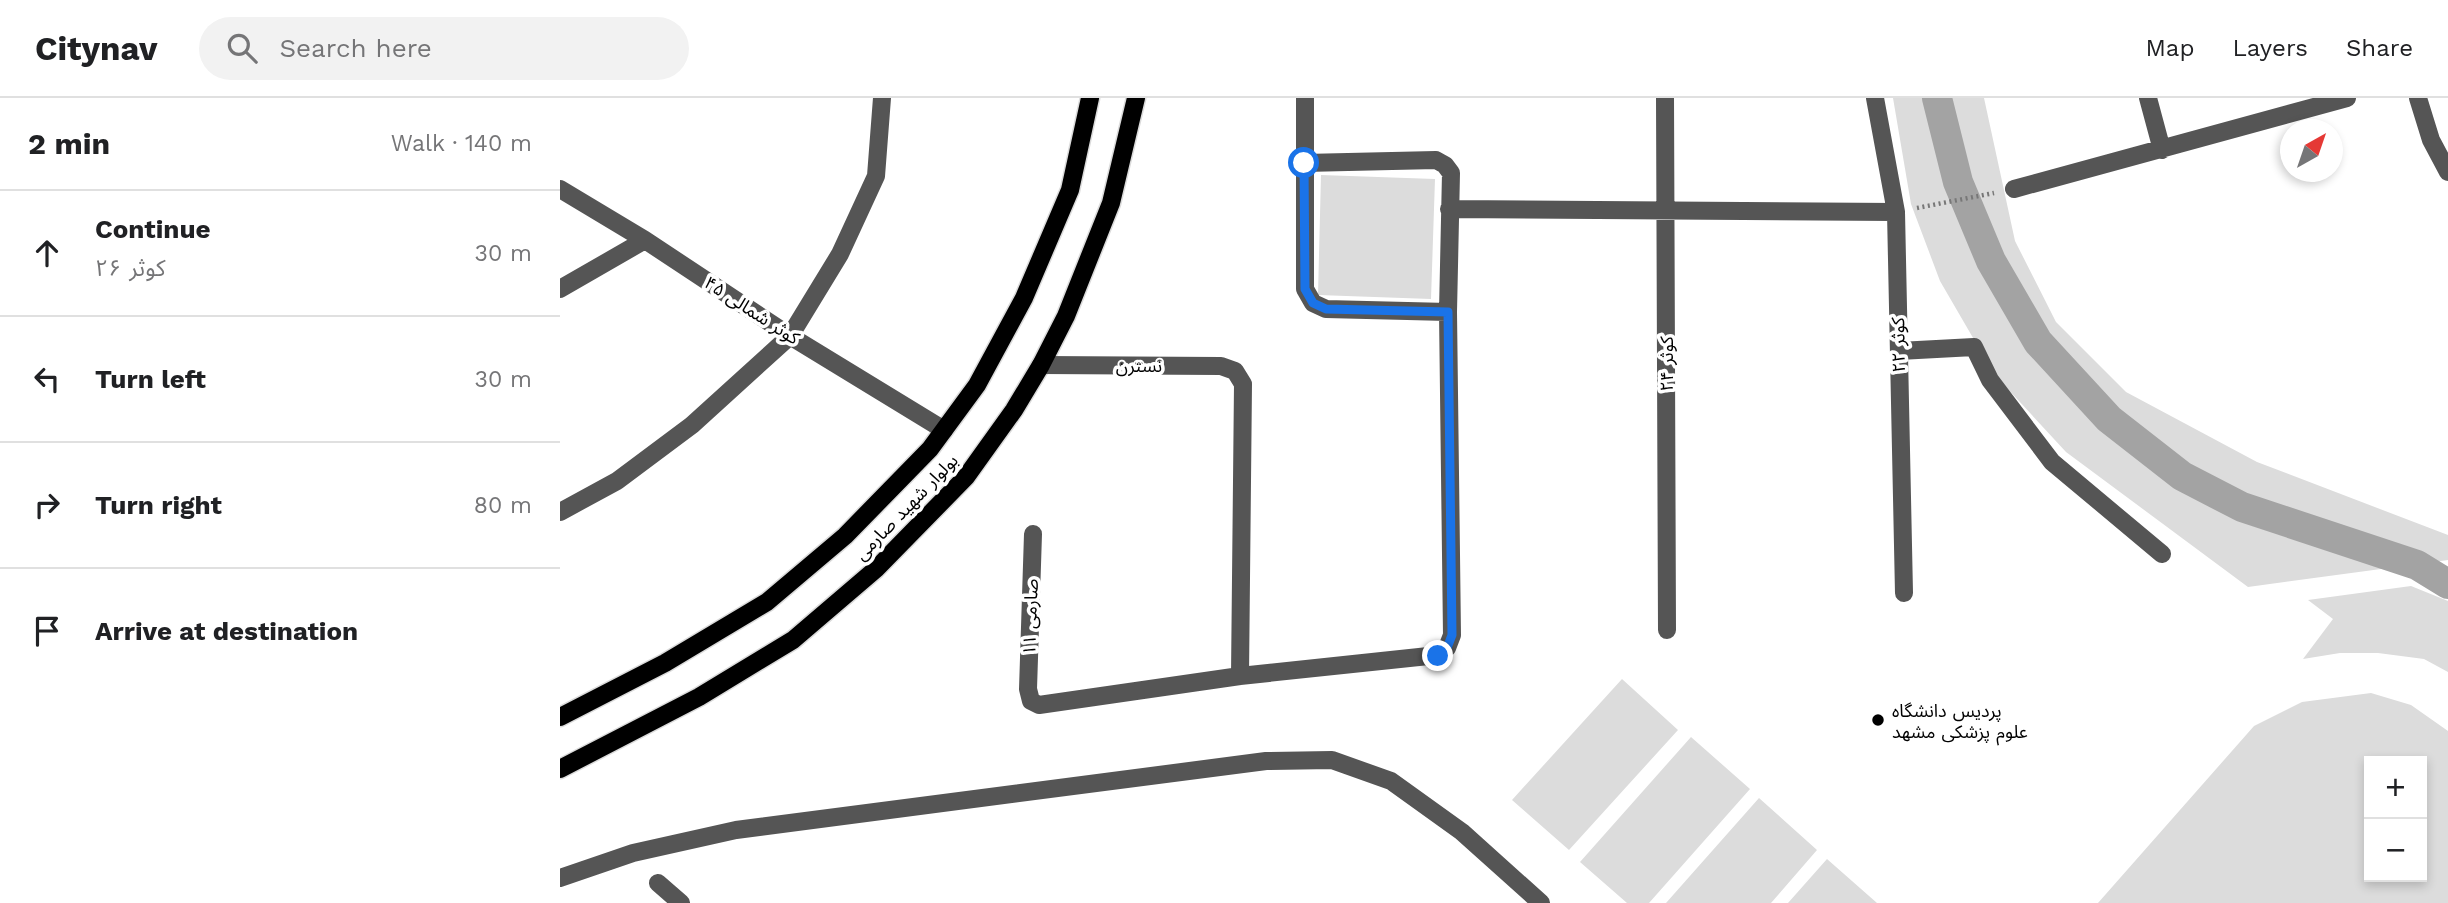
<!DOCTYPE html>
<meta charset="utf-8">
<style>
:root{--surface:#fff;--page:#f2f2f2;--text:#202124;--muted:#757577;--line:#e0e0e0}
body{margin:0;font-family:"Work Sans","Noto Sans Arabic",sans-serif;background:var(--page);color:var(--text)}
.controls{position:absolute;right:21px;bottom:21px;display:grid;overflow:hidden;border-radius:0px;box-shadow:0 4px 10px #0003}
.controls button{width:63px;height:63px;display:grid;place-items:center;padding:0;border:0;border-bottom:2px solid var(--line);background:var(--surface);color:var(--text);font:35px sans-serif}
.compass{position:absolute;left:1720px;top:21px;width:63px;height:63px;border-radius:50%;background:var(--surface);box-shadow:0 4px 10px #0003;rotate:40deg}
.stop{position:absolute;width:21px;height:21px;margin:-16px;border:5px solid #1a73e8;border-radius:50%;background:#fff}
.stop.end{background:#1a73e8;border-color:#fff;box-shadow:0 2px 7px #0008}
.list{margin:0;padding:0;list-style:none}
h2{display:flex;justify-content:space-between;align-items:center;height:91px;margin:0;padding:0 28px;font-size:30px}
h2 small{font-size:23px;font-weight:400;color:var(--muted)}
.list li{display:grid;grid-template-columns:46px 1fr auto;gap:21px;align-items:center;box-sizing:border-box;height:126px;padding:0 28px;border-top:2px solid var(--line)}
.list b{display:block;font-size:26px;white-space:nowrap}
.list p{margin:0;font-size:23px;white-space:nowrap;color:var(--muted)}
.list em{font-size:23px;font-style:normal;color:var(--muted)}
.icon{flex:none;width:38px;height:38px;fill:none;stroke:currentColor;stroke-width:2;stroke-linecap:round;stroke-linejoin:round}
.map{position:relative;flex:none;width:1888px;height:805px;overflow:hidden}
header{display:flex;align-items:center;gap:42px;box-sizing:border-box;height:98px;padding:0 35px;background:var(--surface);border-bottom:2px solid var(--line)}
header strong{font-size:33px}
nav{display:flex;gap:38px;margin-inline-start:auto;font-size:24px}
.search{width:490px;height:63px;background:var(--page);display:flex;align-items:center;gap:18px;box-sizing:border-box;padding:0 24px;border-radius:38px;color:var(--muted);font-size:26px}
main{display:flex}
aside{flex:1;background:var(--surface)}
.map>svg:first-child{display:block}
.green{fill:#dcdcdc;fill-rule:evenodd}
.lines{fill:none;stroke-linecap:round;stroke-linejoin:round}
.canal{stroke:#a3a3a3;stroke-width:30}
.major-casing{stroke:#dbdbdb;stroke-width:21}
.path{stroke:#777;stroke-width:4.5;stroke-dasharray:2 3.5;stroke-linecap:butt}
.minor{stroke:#555;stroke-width:18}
.major{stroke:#000;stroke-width:18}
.route{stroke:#1a73e8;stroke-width:9}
.poi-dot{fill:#000;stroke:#fff;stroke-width:2.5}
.labels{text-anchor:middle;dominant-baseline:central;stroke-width:7;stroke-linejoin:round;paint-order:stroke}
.street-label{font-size:18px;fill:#000;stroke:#fff}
.poi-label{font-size:18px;fill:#000;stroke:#fff;text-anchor:start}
</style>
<header>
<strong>Citynav</strong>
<div class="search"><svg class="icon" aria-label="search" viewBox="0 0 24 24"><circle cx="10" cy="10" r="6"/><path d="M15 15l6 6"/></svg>Search here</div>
<nav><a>Map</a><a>Layers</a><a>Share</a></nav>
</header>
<main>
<aside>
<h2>2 min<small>Walk · 140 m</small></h2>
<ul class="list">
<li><svg class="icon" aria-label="ahead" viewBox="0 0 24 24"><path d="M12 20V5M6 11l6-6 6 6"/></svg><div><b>Continue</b><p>کوثر ۲۶</p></div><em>30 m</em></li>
<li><svg class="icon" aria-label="left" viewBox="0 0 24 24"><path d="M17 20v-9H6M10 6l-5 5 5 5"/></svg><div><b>Turn left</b></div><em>30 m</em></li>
<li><svg class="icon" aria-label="right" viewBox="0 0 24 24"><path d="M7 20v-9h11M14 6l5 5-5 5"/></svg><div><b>Turn right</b></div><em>80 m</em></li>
<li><svg class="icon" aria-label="arrive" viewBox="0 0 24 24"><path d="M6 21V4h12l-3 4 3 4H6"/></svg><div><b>Arrive at destination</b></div></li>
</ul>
</aside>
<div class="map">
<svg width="1888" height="805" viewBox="0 0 1888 805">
<rect width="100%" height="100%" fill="#fff"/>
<path class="green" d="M 1333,0 L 1424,0 L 1455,143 L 1496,224 L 1566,294 L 1697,364 L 1888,437 L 1888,462 L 1688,489 L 1506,354 L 1434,276 L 1380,183 L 1351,106 Z
M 761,77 L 875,81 L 871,201 L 758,197 Z
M 1851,488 L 1888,503 L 1888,574 L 1864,561 L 1818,555 L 1780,555 L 1743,561 L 1773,521 L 1748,502 Z
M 1062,581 L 1118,632 L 1009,752 L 952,702 Z
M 1811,595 L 1851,607 L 1888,633 L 1888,805 L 1538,805 L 1694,628 L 1742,604 ZM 1809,663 L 1862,663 L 1862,779 L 1809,779 Z
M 1131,639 L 1190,691 L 1089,805 L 1067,805 L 1020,764 Z
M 1199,700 L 1257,752 L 1211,805 L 1106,805 Z
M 1267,761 L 1317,805 L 1228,805 Z"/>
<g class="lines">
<path class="canal" d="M 1377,0 L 1398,84 L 1431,163 L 1478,244 L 1549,321 L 1622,378 L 1682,409 L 1857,467 L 1888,486"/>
<defs>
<path id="major" d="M 0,619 L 105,565 L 207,504 L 285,438 L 370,351 L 417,287 L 464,200 L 510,92 L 530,0
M 0,671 L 139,599 L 233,542 L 316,471 L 406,379 L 454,312 L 481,267 L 506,218 L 551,105 L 576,0"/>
</defs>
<use href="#major" class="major-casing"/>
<path class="path" d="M 1357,110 L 1434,95"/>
<path class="minor" d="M 745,0 L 745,191 L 753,205 L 766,211 L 888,214
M 1105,0 L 1107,532
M 1315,0 L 1336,114 L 1344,495
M 1588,0 L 1602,52
M 1858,0 L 1871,42 L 1888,74
M 0,91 L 85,142 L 230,238 L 384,332
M 1454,91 L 1787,0
M 889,111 L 1336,114
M 0,191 L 85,142
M 1339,253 L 1414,249 L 1430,282 L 1492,364 L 1602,456
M 481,267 L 661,268 L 675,273 L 683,286 L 680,578
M 0,414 L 57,383 L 132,327 L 230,238 L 280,156 L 316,78 L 322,0
M 473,436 L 468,591 L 471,603 L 479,607 L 680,578 L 878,557 L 887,550 L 892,537 L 888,214 L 891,75 L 885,67 L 876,62 L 744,65
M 0,780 L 73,755 L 176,732 L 706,663 L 772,662 L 831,683 L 902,734 L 981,805
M 98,785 L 121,805"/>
<use href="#major" class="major"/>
</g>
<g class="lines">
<path class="route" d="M 744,65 L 745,191 L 753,205 L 766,211 L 888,214 L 892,537 L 887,550 L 878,558"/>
</g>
<circle class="poi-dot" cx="1318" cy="622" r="7"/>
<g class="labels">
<g class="street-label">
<text transform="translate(192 212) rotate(33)">کوثر شمالی ۴۵</text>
<text transform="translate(1338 247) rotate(-91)">کوثر ۲۲</text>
<text transform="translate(1106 266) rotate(-90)">کوثر ۲۴</text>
<text x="579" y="267">نسترن</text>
<text transform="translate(346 409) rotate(-46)">بولوار شهید صارمی</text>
<text transform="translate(470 519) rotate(-88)">صارمی ۱۱</text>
</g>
<g class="poi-label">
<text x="1332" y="612">پردیس دانشگاه<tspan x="1332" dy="21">علوم پزشکی مشهد</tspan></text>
</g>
</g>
</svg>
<div class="controls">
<button>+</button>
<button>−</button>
</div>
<svg class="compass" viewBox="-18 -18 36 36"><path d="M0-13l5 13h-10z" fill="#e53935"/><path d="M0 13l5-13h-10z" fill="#757577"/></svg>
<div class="stop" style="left:744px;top:65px"></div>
<div class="stop end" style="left:878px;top:558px"></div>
</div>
</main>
